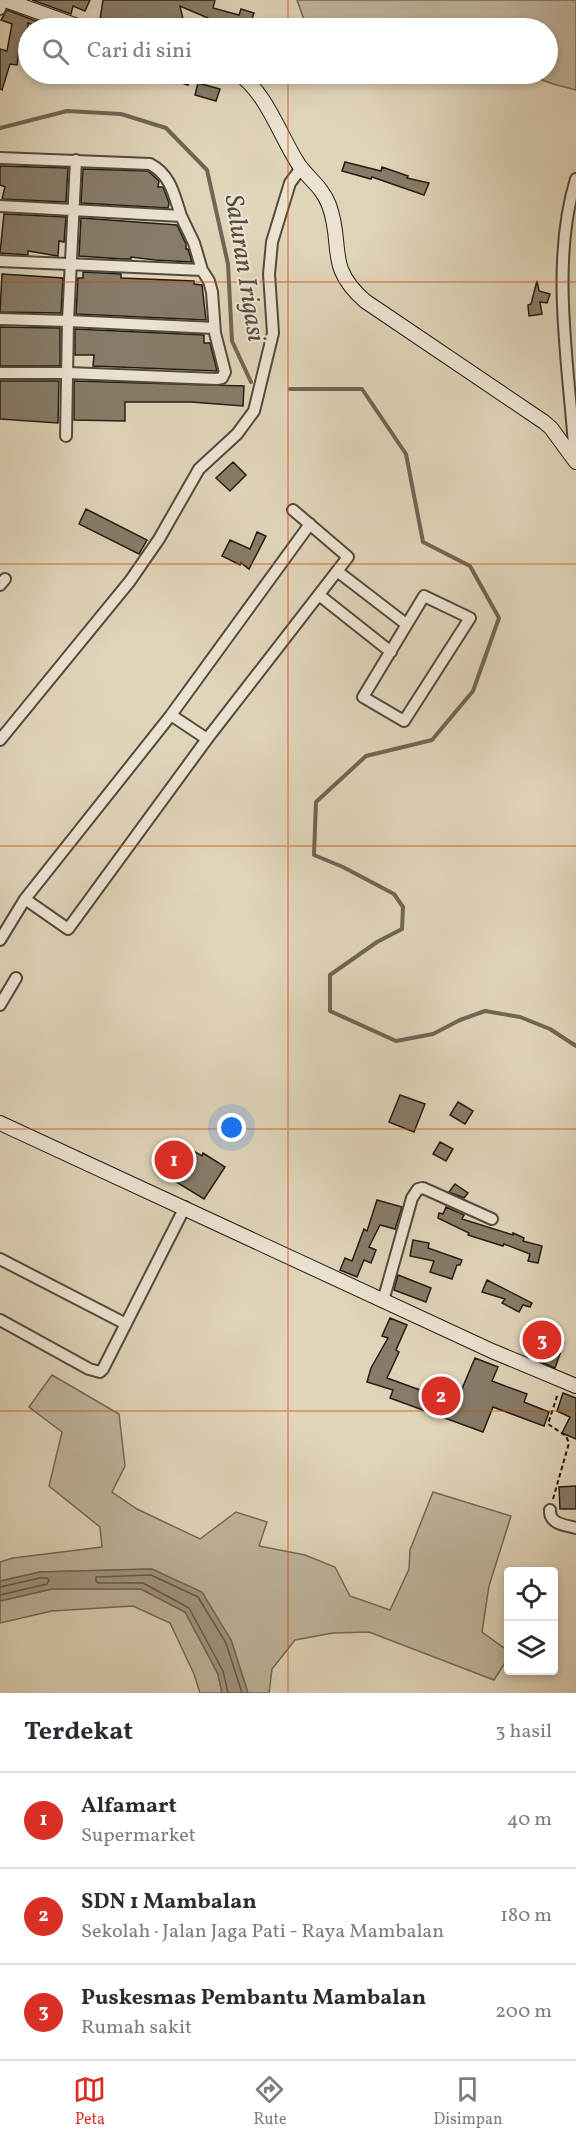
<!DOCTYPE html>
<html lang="id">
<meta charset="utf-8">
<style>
:root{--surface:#fff;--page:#f2f2f3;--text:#2b2b33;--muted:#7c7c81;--line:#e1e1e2;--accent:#d93025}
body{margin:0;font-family:Vollkorn,serif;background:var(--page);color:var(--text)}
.controls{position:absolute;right:18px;bottom:18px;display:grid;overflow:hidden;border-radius:6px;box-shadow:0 3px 9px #0003}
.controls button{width:54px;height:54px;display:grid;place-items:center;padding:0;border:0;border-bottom:2px solid var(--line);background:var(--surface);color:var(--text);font:30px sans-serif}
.you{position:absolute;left:232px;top:1128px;width:21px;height:21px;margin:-15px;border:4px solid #fff;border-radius:50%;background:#1a73e8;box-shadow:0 0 0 9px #1a73e833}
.badge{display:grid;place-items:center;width:39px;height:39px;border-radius:50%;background:var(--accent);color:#fff;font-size:20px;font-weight:700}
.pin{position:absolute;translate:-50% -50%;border:3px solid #fff;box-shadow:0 2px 6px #0006}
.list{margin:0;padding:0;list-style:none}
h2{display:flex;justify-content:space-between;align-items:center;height:78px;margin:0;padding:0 24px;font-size:26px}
h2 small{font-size:20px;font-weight:400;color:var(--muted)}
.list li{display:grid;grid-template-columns:39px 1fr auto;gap:18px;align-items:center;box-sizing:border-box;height:96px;padding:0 24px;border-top:2px solid var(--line)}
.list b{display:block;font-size:22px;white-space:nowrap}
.list p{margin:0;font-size:20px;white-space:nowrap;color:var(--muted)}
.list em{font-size:20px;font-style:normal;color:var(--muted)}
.icon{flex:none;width:33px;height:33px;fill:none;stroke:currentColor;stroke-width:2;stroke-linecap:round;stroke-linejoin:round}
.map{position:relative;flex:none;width:576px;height:1693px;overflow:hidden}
.search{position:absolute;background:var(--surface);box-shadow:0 3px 9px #0003;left:18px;right:18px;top:18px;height:66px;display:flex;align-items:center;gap:15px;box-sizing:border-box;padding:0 21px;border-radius:33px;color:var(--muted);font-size:22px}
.sheet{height:366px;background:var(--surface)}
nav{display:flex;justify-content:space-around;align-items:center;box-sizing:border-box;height:84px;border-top:2px solid var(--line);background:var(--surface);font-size:16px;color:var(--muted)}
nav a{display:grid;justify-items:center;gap:3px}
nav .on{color:var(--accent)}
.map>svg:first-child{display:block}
.green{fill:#c0b59d;stroke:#736858;stroke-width:1.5}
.water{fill:#a19581;stroke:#706555;stroke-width:1.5}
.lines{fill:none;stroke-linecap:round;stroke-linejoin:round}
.shore{stroke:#64584a;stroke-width:1.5}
.stream{stroke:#706555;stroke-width:4}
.building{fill:#877c69;stroke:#261c13;stroke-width:1.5}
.street-casing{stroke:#544a3c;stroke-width:14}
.secondary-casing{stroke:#261c13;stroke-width:16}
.path{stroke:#261c13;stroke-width:2;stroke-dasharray:4.5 3;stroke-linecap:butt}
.street{stroke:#ebe3d2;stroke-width:10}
.secondary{stroke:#ebe3d2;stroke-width:14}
.grid{fill:none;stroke:#cb500d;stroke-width:1.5;stroke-opacity:0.55}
.labels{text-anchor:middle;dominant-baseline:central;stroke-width:4.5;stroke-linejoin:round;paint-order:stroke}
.water-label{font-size:26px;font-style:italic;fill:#574c3f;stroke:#ebe3d2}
</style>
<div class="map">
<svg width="576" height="1693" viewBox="0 0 576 1693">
<rect width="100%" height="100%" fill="#e0d4b9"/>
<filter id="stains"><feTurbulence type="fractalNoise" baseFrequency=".00333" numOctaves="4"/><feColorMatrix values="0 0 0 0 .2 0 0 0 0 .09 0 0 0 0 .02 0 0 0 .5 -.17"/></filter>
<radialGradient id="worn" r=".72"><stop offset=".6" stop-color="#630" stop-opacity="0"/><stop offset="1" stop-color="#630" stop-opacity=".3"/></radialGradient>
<path class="green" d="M 297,0 L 576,0 L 576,90 L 553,84 L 526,74 L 548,74 L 548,28 L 310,28 L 303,17 Z
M 52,1375 L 119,1414 L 125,1466 L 112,1492 L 137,1509 L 200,1539 L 236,1512 L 267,1522 L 259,1546 L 305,1555 L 335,1567 L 350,1596 L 390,1610 L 409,1569 L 410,1550 L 433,1492 L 511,1516 L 489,1586 L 482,1632 L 508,1651 L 508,1658 L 494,1680 L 369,1632 L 333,1633 L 295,1640 L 272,1669 L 269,1693 L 248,1693 L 231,1640 L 152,1569 L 40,1572 L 0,1581 L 0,1562 L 13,1558 L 102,1547 L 100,1527 L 49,1486 L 62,1432 L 29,1407 Z
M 52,1589 L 141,1589 L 185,1612 L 218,1674 L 222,1693 L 200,1693 L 194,1674 L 170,1623 L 133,1606 L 52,1611 L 0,1623 L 0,1601 Z"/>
<path class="water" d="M 152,1569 L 202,1592 L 231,1640 L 248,1693 L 222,1693 L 218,1674 L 185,1612 L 141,1589 L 52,1589 L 0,1601 L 0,1581 L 40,1572 Z"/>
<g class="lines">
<path class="shore" d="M 0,1587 L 40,1578 L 47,1578 L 49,1580 L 47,1584 L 0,1595
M 228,1693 L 223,1671 L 189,1608 L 143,1583 L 98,1583 L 96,1581 L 96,1577 L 151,1575 L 198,1597 L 226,1643 L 242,1693"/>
<path class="stream" d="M 0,128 L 67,111 L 121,114 L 166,128 L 207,170 L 228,264 L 232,341 L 251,382
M 290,389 L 362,389 L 406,454 L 423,542 L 470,566 L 499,618 L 473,691 L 432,740 L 366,756 L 316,802 L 314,855 L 343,867 L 394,894 L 403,907 L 402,929 L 377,942 L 330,975 L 330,1011 L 396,1041 L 433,1034 L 460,1020 L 485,1011 L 520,1017 L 550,1029 L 576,1046"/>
</g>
<path class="building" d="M 32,0 L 90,0 L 85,11 L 73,6 L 71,14 Z
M 103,0 L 215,0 L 213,8 L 239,15 L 241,9 L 254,13 L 249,27 L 244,25 L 242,28 L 228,28 L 230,24 L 210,19 L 180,6 L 185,28 L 110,28 L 99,26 Z
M 7,10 L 44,24 L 43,28 L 28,23 L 28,46 L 20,42 L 17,65 L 10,64 L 2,90 L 0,89 L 0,49 L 7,51 L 12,24 L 1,20 Z
M 160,74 L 192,74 L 188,85 L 159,76 Z
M 198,83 L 220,89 L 216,101 L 195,95 Z
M 345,162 L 381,171 L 382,167 L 408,176 L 407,178 L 429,183 L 424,195 L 372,177 L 371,179 L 342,171 Z
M 0,166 L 68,168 L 66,202 L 2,199 L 5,187 L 0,185 Z
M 83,169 L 148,171 L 159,181 L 158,187 L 163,187 L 169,203 L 168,208 L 81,203 Z
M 4,214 L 66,217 L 64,242 L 59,241 L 58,256 L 28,251 L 28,255 L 0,253 Z
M 81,218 L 177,225 L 186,244 L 186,249 L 188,249 L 192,262 L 155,260 L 131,257 L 131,259 L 123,259 L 79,256 Z
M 83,272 L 121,274 L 121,278 L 194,281 L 194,284 L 202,285 L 206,320 L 76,314 L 78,278 L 83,278 Z
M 2,274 L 63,278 L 61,313 L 0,312 Z
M 537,281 L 539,291 L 550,294 L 547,303 L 540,302 L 542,314 L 529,316 L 528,305 L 531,304 Z
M 0,327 L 60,328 L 60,366 L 0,366 Z
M 75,329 L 204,335 L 204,343 L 210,343 L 217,371 L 93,366 L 94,355 L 75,355 Z
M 0,381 L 59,381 L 58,423 L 0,419 Z
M 74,381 L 244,386 L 243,406 L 191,402 L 125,402 L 125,421 L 74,420 Z
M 233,462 L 246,475 L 230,491 L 216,478 Z
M 86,509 L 147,540 L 139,554 L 79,524 Z
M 257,532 L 266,536 L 249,569 L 241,563 L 240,565 L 222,556 L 230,540 L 250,549 Z
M 400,1095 L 425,1104 L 414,1132 L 389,1122 Z
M 458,1102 L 473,1111 L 465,1124 L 450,1115 Z
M 173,1139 L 202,1156 L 203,1153 L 225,1167 L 204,1199 L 155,1169 Z
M 440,1142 L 453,1149 L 446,1161 L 433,1154 Z
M 455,1184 L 468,1193 L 464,1198 L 449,1192 Z
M 377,1200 L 402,1207 L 395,1229 L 380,1225 L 369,1247 L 376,1250 L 371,1263 L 364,1260 L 357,1277 L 340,1270 L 345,1258 L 352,1261 L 364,1229 L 367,1231 Z
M 446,1207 L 464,1215 L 462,1219 L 513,1235 L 513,1233 L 524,1238 L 523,1241 L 542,1246 L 538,1263 L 528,1261 L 530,1254 L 504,1244 L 503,1246 L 468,1235 L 469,1233 L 438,1218 L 439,1213 L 443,1214 Z
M 413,1240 L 429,1243 L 428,1248 L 462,1260 L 460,1265 L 457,1265 L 452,1279 L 430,1272 L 434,1261 L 410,1256 Z
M 398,1275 L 431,1288 L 426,1302 L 394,1290 Z
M 487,1280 L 532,1303 L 530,1307 L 523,1305 L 519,1312 L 502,1303 L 505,1299 L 482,1292 Z
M 390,1318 L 407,1325 L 396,1350 L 399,1352 L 387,1378 L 456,1403 L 475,1358 L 498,1367 L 492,1381 L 527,1394 L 524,1402 L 549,1412 L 544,1426 L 493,1407 L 483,1432 L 390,1398 L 393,1390 L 367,1382 L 371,1368 L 388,1338 L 382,1336 Z
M 523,1333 L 564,1342 L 555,1368 L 536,1360 L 541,1346 L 522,1339 Z
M 563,1393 L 576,1398 L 576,1439 L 562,1433 L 570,1417 L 557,1411 Z
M 576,1486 L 576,1509 L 560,1509 L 559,1487 Z"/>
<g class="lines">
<defs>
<path id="street" d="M 0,9 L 3,0
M 0,158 L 150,164 C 171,175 174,195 181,216
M 76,160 L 68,321 L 214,328
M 0,206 L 181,216 L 194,243 L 202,270 L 209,281 L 212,292 L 215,333 L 225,372 L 222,378 L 217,379 L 68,373 L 0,373
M 0,261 L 202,270
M 0,319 L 68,321 L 66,436
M 575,460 C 570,371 549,266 576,179
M 337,571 L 406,624
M 0,585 L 5,579
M 319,595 L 391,652
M 424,596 L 470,618 L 404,721 L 363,697 Z
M 171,715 L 207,739
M 0,740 L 130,581 L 159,539 L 199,469 L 237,434 L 254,411 L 273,333 L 269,274 L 272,242 L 290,183 L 301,168
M 25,899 L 68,929 L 207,739 L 348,557 L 293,510
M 0,940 L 25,899 L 171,715 L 310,524
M 0,1005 L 16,978
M 0,1259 L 126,1324
M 383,1301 L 412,1198 L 418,1189 L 423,1188 L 492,1219
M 0,1320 L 89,1369 L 100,1372 L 103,1369 L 185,1207
M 550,1510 C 549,1524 565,1525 576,1528"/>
<path id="secondary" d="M 5,0 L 83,28
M 239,74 C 267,94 280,136 299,165 C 310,180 322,187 329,205 C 344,246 325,266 365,301 L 544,422 L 551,428 L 576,462
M 0,1123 L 492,1351 L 576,1386"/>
</defs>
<use href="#street" class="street-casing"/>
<use href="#secondary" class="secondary-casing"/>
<path class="path" d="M 553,1499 L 569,1443 L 566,1436 L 548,1424 L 558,1393"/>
<use href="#street" class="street"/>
<use href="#secondary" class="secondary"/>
</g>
<path class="grid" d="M 288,0 L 288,28M 288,74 L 288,1693M 0,282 L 576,282M 0,564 L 576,564M 0,846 L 576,846M 0,1129 L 576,1129M 0,1411 L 576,1411"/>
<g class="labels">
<g class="water-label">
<text transform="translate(244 268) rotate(81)">Saluran Irigasi</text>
</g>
</g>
<rect width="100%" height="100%" filter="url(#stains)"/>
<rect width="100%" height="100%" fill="url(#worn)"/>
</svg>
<div class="controls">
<button><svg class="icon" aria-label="locate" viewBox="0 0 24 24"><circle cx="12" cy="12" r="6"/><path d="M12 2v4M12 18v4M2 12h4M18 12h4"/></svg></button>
<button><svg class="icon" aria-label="layers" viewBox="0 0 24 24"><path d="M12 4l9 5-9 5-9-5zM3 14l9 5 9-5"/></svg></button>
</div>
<div class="you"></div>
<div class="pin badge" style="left:174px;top:1160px">1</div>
<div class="pin badge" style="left:441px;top:1396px">2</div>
<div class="pin badge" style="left:542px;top:1340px">3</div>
<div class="search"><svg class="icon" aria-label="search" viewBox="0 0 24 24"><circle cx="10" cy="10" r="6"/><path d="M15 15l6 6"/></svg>Cari di sini</div>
</div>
<section class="sheet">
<h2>Terdekat<small>3 hasil</small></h2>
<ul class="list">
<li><span class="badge">1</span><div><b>Alfamart</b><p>Supermarket</p></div><em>40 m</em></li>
<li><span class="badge">2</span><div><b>SDN 1 Mambalan</b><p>Sekolah · Jalan Jaga Pati - Raya Mambalan</p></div><em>180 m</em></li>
<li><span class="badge">3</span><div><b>Puskesmas Pembantu Mambalan</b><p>Rumah sakit</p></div><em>200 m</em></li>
</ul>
</section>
<nav>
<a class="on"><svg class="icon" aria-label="map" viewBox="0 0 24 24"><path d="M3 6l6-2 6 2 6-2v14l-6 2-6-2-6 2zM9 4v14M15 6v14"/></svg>Peta</a>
<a><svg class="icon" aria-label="directions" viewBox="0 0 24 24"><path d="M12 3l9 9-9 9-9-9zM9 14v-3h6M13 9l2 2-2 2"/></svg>Rute</a>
<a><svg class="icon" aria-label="saved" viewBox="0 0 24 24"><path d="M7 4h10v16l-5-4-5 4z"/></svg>Disimpan</a>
</nav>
